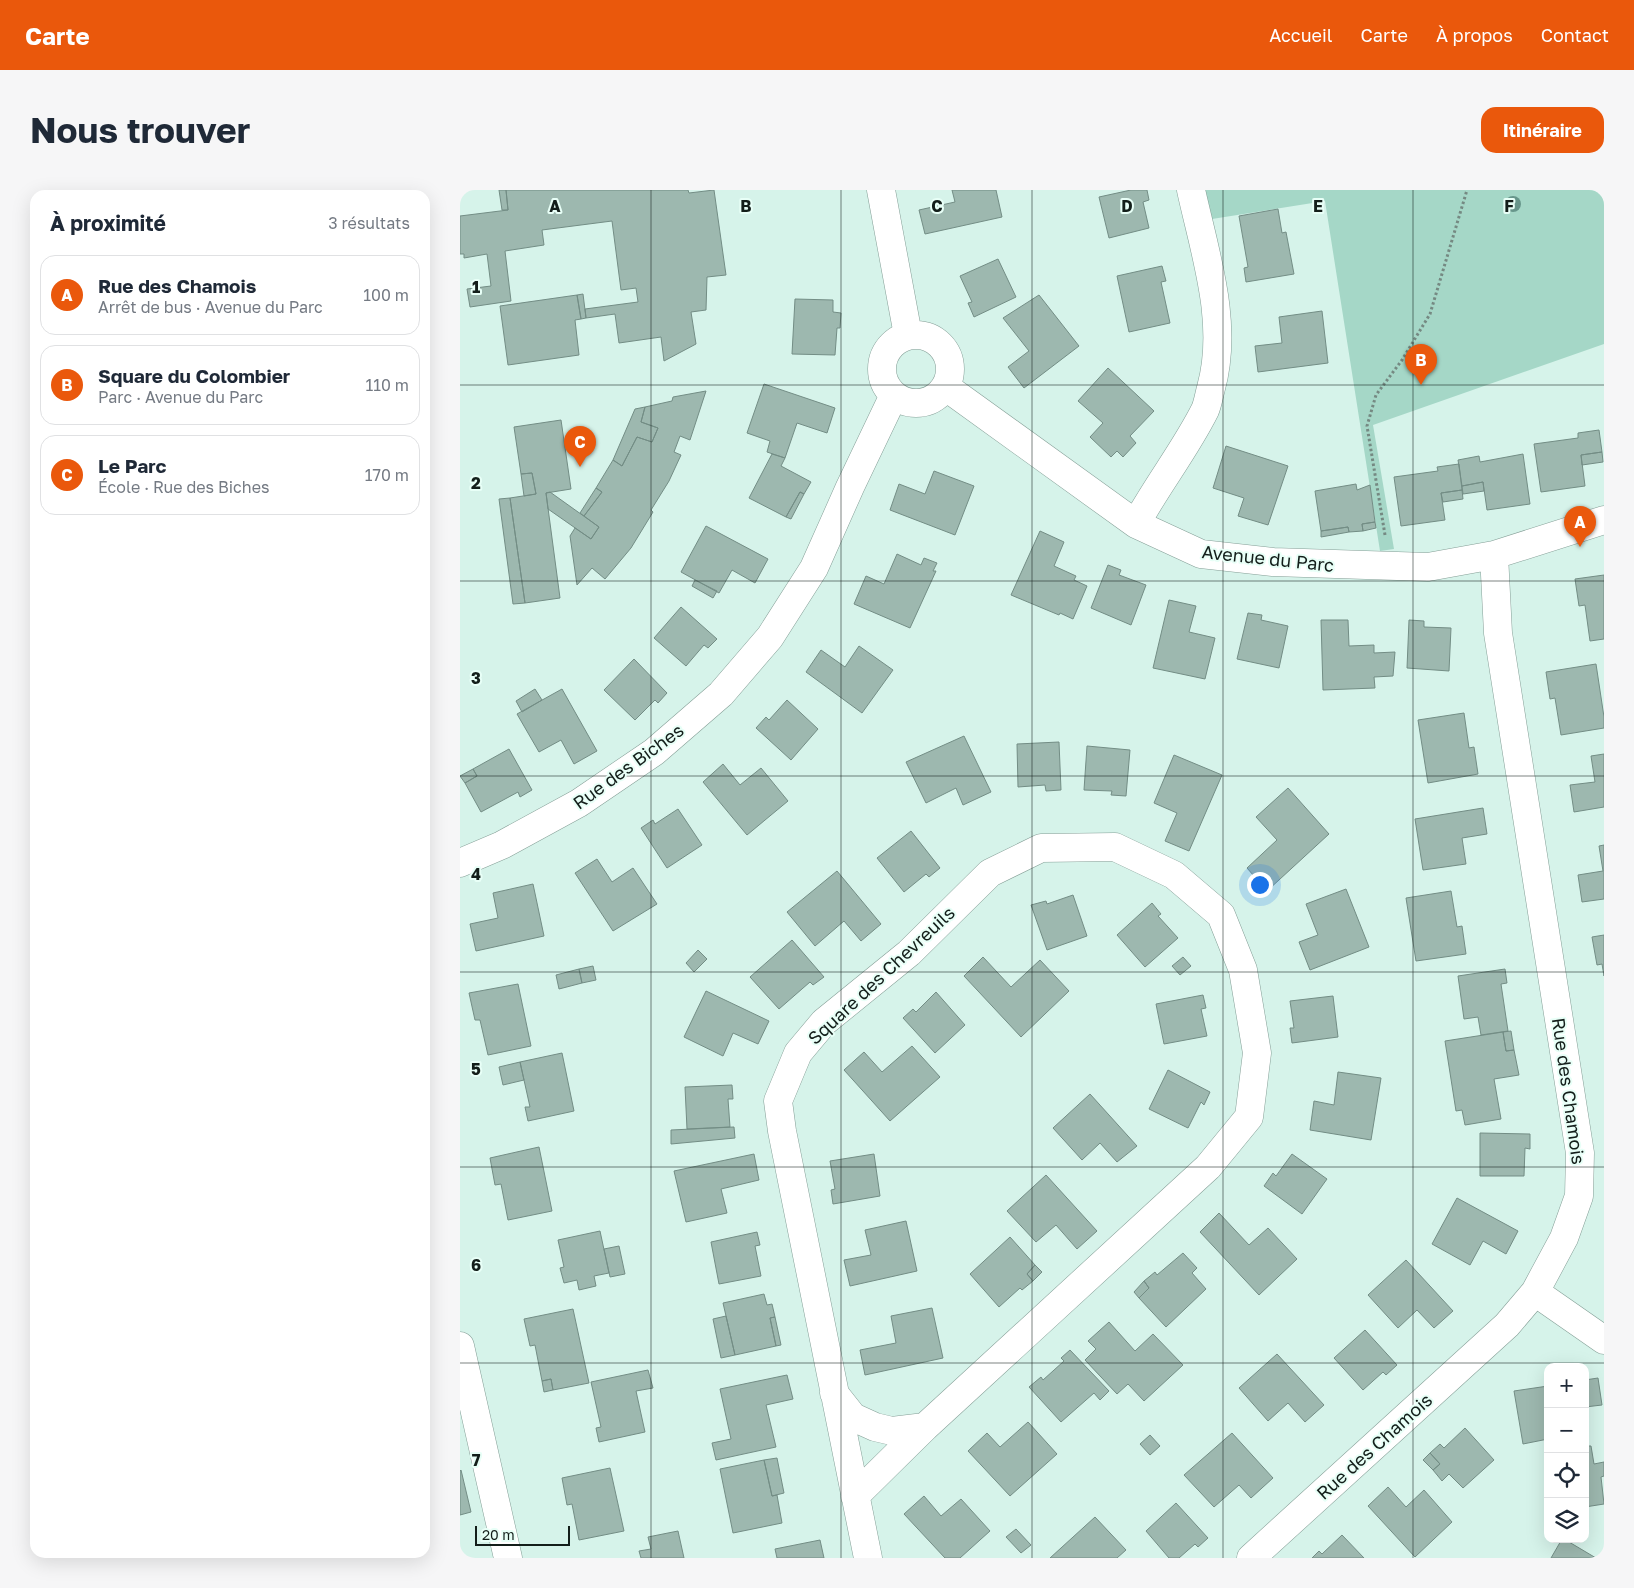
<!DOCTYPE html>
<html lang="fr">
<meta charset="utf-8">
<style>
:root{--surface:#fff;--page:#f6f6f7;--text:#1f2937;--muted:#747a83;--line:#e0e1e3;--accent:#ea580c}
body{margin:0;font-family:"Golos Text",sans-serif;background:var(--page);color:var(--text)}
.controls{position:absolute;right:15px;bottom:15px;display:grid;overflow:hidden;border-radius:10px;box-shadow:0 5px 20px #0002}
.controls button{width:45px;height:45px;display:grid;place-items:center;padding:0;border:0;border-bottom:1px solid var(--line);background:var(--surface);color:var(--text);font:25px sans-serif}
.scale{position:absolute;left:15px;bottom:12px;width:95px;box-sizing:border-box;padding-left:5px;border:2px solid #131e1a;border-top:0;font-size:14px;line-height:18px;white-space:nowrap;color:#131e1a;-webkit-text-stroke:4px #e8fff7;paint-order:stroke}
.you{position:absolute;left:799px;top:694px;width:18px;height:18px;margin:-12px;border:4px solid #fff;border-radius:50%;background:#1a73e8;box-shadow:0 0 0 8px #1a73e833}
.badge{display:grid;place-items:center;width:32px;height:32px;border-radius:50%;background:var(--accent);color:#fff;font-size:16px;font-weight:700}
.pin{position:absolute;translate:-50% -41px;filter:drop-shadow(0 1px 2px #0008)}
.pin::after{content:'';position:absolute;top:26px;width:18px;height:15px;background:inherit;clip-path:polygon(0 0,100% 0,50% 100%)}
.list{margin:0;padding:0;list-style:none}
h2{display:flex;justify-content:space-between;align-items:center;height:65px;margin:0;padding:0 20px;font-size:21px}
h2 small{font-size:16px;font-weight:400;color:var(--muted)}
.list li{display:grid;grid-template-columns:32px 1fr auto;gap:15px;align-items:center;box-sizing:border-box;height:80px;margin:0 10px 10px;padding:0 10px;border:1px solid var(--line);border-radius:15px}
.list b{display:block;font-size:19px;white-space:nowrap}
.list p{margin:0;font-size:16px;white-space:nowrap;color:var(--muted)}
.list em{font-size:16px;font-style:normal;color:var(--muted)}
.icon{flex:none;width:28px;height:28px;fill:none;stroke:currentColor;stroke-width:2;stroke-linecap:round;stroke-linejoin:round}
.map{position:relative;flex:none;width:1144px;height:1368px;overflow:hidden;border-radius:15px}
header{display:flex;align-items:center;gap:30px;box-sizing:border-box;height:70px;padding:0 25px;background:var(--accent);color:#fff}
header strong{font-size:24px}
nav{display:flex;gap:28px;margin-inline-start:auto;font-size:18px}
.intro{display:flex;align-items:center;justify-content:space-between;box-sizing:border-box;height:120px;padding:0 30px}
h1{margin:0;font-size:35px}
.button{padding:12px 22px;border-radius:15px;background:var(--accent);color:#fff;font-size:18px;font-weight:700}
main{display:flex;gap:30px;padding:0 30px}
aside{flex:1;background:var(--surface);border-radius:15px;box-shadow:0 5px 20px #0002}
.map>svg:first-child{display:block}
.green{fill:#a5d7c7}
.building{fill:#9db8af;stroke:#738d85}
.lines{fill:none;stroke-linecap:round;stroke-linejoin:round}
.minor-casing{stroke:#859f97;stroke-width:29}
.path{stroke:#758982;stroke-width:3;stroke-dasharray:2.5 2.5;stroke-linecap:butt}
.minor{stroke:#fff;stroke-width:28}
.tree{fill:#67968b}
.grid{fill:none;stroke:#131e1a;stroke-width:1;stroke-opacity:0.55}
.labels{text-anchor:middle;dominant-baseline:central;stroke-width:4;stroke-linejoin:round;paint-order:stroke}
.street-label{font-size:18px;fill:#131e1a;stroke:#e8fff7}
.grid-label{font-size:16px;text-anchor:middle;font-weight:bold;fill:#131e1a;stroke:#e8fff7;stroke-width:4;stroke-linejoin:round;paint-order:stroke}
</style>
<header>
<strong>Carte</strong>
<nav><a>Accueil</a><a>Carte</a><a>À propos</a><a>Contact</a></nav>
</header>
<div class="intro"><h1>Nous trouver</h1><a class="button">Itinéraire</a></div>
<main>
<aside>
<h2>À proximité<small>3 résultats</small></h2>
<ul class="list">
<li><span class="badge">A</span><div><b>Rue des Chamois</b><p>Arrêt de bus · Avenue du Parc</p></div><em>100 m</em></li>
<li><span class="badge">B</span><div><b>Square du Colombier</b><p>Parc · Avenue du Parc</p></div><em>110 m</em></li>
<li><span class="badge">C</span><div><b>Le Parc</b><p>École · Rue des Biches</p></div><em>170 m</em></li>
</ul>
</aside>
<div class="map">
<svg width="1144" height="1368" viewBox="0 0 1144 1368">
<rect width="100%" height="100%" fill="#d6f3ea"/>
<path class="green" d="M 745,0 L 1144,0 L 1144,154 L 913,235 L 934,359 L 920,361 L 865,11 L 752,29 Z"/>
<path class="building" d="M 39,0 L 46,0 L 48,20 L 42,20 Z
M 46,0 L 228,0 L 229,3 L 254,0 L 266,85 L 247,87 L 246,120 L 231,122 L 236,154 L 204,171 L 201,147 L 159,153 L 155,124 L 126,128 L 125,119 L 178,112 L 176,98 L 161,100 L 152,31 L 82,40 L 84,55 L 45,61 L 51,111 L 10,117 L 7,99 L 31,96 L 27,64 L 4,68 L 4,64 L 0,64 L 0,26 L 48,20 Z
M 492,0 L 536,0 L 542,27 L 465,44 L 459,20 L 495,12 Z
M 671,0 L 687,0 L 689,10 L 683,12 L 689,38 L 649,48 L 639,7 Z
M 818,19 L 822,43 L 826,42 L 834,84 L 786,92 L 784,78 L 788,77 L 779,26 Z
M 538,69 L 556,107 L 514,127 L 508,113 L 512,112 L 500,86 Z
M 702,76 L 706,91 L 701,92 L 710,133 L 669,142 L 657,86 Z
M 123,104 L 126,128 L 121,129 L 117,105 Z
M 117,105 L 121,129 L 115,130 L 119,165 L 48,175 L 40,116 Z
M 579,105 L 619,156 L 564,198 L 548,177 L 569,161 L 543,128 Z
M 335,109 L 373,110 L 373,122 L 381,123 L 380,138 L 377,138 L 375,165 L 332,164 Z
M 862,121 L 868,173 L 798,182 L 795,156 L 822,153 L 819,127 Z
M 648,178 L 694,221 L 670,246 L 676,253 L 663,267 L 657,261 L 651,267 L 630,247 L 643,233 L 618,211 Z
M 304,194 L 375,218 L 367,243 L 337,233 L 325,268 L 307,262 L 310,251 L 287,243 Z
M 246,201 L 230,250 L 220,246 L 214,262 L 221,265 L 209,291 L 191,320 L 193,322 L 171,358 L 145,389 L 132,378 L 117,395 L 110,346 L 115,338 L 131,349 L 139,337 L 124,326 L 142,302 L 136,298 L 153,270 L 162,276 L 177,247 L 192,252 L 198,238 L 181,232 L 185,217 L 212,211 L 213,207 Z
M 185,217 L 181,232 L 198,238 L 192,252 L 177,247 L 162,276 L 153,270 L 175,219 Z
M 101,230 L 111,299 L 86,303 L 100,408 L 65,413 L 50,308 L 76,304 L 72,283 L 61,284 L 54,237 Z
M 1139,240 L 1142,262 L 1121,265 L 1125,296 L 1081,302 L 1074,254 L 1118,248 L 1118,243 Z
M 766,256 L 828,276 L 808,335 L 778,326 L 784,308 L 753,298 Z
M 1142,262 L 1143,272 L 1122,275 L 1121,265 Z
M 312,264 L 325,268 L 321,276 L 351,292 L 344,304 L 340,302 L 326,327 L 289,308 Z
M 1063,264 L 1070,314 L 1027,320 L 1023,292 L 1002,296 L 998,270 L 1019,266 L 1020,272 Z
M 999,274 L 1002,300 L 981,303 L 985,330 L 941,336 L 934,287 L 978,281 L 977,277 Z
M 474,281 L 514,296 L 495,345 L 430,320 L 439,294 L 465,304 Z
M 72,283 L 76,304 L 64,306 L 61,284 Z
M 1023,292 L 1024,301 L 1003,304 L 1002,296 Z
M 896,294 L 897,300 L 910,295 L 915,332 L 902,334 L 903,341 L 889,342 L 888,337 L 861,341 L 855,301 Z
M 136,298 L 142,302 L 124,326 L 120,323 Z
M 1002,300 L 1003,309 L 983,312 L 981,303 Z
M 90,302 L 139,337 L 131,349 L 88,319 L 86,303 Z
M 340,302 L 344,304 L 331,329 L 326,327 Z
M 50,308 L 65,413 L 53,414 L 39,309 Z
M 915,332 L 916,338 L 903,341 L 902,334 Z
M 246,336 L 308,369 L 295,393 L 272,380 L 259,403 L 221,382 Z
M 888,337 L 889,342 L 861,347 L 861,341 Z
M 580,341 L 604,352 L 594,376 L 616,386 L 614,390 L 627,396 L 613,429 L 600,423 L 599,425 L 551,405 Z
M 437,364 L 461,375 L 464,368 L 477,373 L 473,381 L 476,381 L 450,438 L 394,414 L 406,386 L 424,394 Z
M 648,375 L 661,380 L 659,385 L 686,395 L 671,435 L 631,418 Z
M 1144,385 L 1144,449 L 1130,451 L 1125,415 L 1119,416 L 1115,389 Z
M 235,390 L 257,401 L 253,408 L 232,396 Z
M 709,410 L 736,416 L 729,442 L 755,448 L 745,489 L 693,478 Z
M 221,417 L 257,449 L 248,458 L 244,455 L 226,476 L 194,448 Z
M 788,423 L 802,425 L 801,430 L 828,436 L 819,478 L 777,469 Z
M 861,430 L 888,430 L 889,456 L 914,455 L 914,463 L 935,462 L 933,486 L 914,487 L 915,498 L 863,500 Z
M 949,430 L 964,431 L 964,437 L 991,438 L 989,481 L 947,478 Z
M 399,456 L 433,480 L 402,523 L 346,482 L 361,460 L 385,477 Z
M 174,469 L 207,503 L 198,513 L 195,510 L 175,530 L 144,500 Z
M 1136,474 L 1144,527 L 1144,538 L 1101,545 L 1095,508 L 1090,509 L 1086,482 Z
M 75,499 L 82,510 L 62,522 L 56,511 Z
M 102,499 L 137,561 L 114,574 L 101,550 L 79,562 L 57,524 Z
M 327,510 L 358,539 L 331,570 L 296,538 L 306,527 L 309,530 Z
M 1004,523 L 1009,558 L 1014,557 L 1018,584 L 968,593 L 958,530 Z
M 504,546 L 531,602 L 503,615 L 496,598 L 466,613 L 446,572 Z
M 599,552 L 601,600 L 586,601 L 585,595 L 558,597 L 557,554 Z
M 627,556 L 670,560 L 666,606 L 651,605 L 652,601 L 624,600 Z
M 49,559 L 72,600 L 60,607 L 58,602 L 21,622 L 5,593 L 17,586 L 13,579 Z
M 1144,564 L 1144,617 L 1114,622 L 1110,595 L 1135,592 L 1131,566 Z
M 714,565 L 762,585 L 729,661 L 705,651 L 717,623 L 694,613 Z
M 263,574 L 280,595 L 301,578 L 328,611 L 287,645 L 243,592 Z
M 13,579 L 17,586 L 5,593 L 0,586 Z
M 828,598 L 869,644 L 807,701 L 787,678 L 817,650 L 796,627 Z
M 1023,618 L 1027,644 L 1002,648 L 1006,674 L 963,680 L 955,629 Z
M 218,619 L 242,655 L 207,678 L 181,638 L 193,630 L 195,634 Z
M 451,641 L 480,678 L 469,687 L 466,684 L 444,702 L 417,668 Z
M 1144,655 L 1144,709 L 1122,712 L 1118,685 L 1143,681 L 1139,656 Z
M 137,669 L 152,692 L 173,678 L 197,714 L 153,741 L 115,683 Z
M 377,681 L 421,734 L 401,751 L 384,731 L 355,756 L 327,722 Z
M 73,694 L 84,746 L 16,761 L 10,734 L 38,728 L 33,703 Z
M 886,699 L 909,757 L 850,780 L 839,752 L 858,745 L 846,714 Z
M 991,701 L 997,737 L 1002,736 L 1006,764 L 956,771 L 946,708 Z
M 613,705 L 627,746 L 587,760 L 571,715 L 586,711 L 587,714 Z
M 692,713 L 701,724 L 698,726 L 718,748 L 685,777 L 657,745 Z
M 1144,745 L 1144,786 L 1142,774 L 1137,775 L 1132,747 Z
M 332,750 L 364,787 L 353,795 L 350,792 L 319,819 L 290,787 Z
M 238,760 L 247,769 L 234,782 L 226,773 Z
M 523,767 L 551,797 L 580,770 L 609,801 L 561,847 L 504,786 Z
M 723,767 L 731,776 L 720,785 L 712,776 Z
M 133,776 L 136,790 L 122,793 L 119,779 Z
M 119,779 L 122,793 L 99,799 L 96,785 Z
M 1045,779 L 1047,793 L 1041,794 L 1048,841 L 1021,845 L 1018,827 L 1004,829 L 998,786 Z
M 58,794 L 71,856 L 28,865 L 20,830 L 15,830 L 9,803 Z
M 246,801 L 309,831 L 298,854 L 273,843 L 263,866 L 224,847 Z
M 476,802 L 505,835 L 475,863 L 443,828 L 453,819 L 456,822 Z
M 743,805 L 746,818 L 741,819 L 747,846 L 704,854 L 696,814 Z
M 873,806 L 878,847 L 832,853 L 830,838 L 834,838 L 830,811 Z
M 1051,841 L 1054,860 L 1046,861 L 1043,842 Z
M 1043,842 L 1046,861 L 1054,860 L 1059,885 L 1034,889 L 1041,929 L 1005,935 L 1002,920 L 996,921 L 985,851 Z
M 452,856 L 480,887 L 430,931 L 384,880 L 404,862 L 422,882 Z
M 102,863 L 114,921 L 68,931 L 65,917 L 70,917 L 60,872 Z
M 60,872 L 64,890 L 43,895 L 39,877 Z
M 708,880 L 750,902 L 744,915 L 741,912 L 728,938 L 689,919 Z
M 878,882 L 921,888 L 911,950 L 850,940 L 854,911 L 874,915 Z
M 272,895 L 273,909 L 268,909 L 270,937 L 227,939 L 225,897 Z
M 630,904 L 677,956 L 657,972 L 640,953 L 622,970 L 593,938 Z
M 274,937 L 275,948 L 211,954 L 211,940 Z
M 1020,943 L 1070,944 L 1070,959 L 1065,958 L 1064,986 L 1020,986 Z
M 79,957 L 92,1021 L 48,1030 L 41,994 L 35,995 L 30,968 Z
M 294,964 L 299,990 L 261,999 L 267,1023 L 226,1032 L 214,981 Z
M 414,964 L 420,1006 L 373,1014 L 371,1000 L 375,999 L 370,971 Z
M 832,964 L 867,989 L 842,1024 L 804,996 L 813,983 L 816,986 Z
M 586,985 L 637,1041 L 617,1059 L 596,1035 L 576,1052 L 547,1021 Z
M 997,1008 L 1058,1041 L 1046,1064 L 1023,1051 L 1010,1075 L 972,1054 Z
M 759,1023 L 789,1055 L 808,1038 L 837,1069 L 799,1105 L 740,1042 Z
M 446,1031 L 457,1081 L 390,1096 L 384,1070 L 411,1065 L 405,1040 Z
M 140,1041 L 149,1083 L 134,1086 L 136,1096 L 119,1100 L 117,1090 L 104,1093 L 100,1078 L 104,1077 L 98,1050 Z
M 297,1042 L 300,1055 L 295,1056 L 301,1086 L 259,1094 L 251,1052 Z
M 550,1047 L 575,1075 L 567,1084 L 573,1091 L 562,1100 L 560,1098 L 539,1117 L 510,1084 Z
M 159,1056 L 165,1084 L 150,1087 L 144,1059 Z
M 723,1063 L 737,1078 L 732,1083 L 746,1099 L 706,1137 L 679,1108 L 689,1098 L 684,1091 L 695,1082 L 697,1085 Z
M 946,1070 L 993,1121 L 974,1138 L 957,1120 L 938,1138 L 908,1105 Z
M 575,1075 L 582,1082 L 573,1091 L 567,1084 Z
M 684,1091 L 689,1098 L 679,1108 L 674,1102 Z
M 304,1104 L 307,1115 L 312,1114 L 315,1127 L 310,1128 L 316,1156 L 275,1165 L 263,1113 Z
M 472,1118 L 483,1168 L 405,1185 L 400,1160 L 436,1153 L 431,1126 Z
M 113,1119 L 129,1193 L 93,1200 L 91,1189 L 82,1191 L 75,1155 L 70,1156 L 64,1129 Z
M 266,1126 L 275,1165 L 261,1168 L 253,1129 Z
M 315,1127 L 321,1155 L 316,1156 L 310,1128 Z
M 649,1132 L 675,1161 L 693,1144 L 723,1175 L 684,1211 L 668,1194 L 657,1204 L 625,1170 L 636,1159 L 628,1151 Z
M 905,1140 L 937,1175 L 926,1185 L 923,1182 L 903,1200 L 874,1168 Z
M 610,1160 L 649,1201 L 640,1210 L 634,1203 L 601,1232 L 569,1197 L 581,1187 L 583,1190 L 604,1171 L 601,1168 Z
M 817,1164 L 864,1215 L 845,1232 L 828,1213 L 808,1231 L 779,1198 Z
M 188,1180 L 193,1198 L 176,1201 L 185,1242 L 139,1252 L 136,1238 L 141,1237 L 131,1192 Z
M 327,1185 L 333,1209 L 306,1215 L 316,1257 L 256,1270 L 252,1253 L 271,1249 L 260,1199 Z
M 1138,1188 L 1142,1215 L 1125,1217 L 1125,1190 Z
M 91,1189 L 93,1200 L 84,1202 L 82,1191 Z
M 1088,1196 L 1088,1249 L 1063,1254 L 1054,1201 Z
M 568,1232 L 597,1264 L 550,1306 L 508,1261 L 527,1243 L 540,1257 Z
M 1005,1238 L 1034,1270 L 1003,1298 L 989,1284 L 982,1291 L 973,1280 L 980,1274 L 970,1263 L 980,1254 L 984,1258 Z
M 772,1243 L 813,1288 L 791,1308 L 779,1295 L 754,1317 L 724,1285 Z
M 690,1245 L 700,1256 L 690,1265 L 680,1254 Z
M 1125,1256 L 1131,1256 L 1134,1274 L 1144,1272 L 1144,1286 L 1141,1287 L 1144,1314 L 1125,1317 Z
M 970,1263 L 980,1274 L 973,1280 L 963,1270 Z
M 317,1268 L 324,1303 L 312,1306 L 304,1270 Z
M 304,1270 L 312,1306 L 317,1305 L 322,1333 L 273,1343 L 260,1279 Z
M 150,1278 L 164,1341 L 119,1350 L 112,1314 L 107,1315 L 102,1288 Z
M 1,1280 L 11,1322 L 0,1325 L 0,1281 Z
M 928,1297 L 946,1317 L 964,1300 L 992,1332 L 955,1367 L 908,1316 Z
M 464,1306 L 481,1326 L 501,1309 L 530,1341 L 500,1368 L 485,1368 L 444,1324 Z
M 716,1313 L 748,1348 L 738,1357 L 735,1354 L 719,1368 L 709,1368 L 686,1341 Z
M 635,1327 L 666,1360 L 657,1368 L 590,1368 Z
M 556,1339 L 571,1355 L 561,1363 L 546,1347 Z
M 218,1341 L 224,1368 L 181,1368 L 179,1361 L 191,1359 L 188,1347 Z
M 882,1345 L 904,1368 L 852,1368 L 859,1361 L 862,1364 Z
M 1102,1349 L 1104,1349 L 1136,1368 L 1091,1368 Z
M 360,1350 L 364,1368 L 317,1368 L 315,1359 Z"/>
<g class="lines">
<defs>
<path id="minor" d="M 421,0 L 448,145
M422 179a34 34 0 1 1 68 0a34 34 0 1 1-68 0Z
M 486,197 L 676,334 L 741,364 L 813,372 L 968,377 L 1034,365 L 1144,330
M 676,334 C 697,295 725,260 745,220 C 748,213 749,205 751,198 C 769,133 745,64 731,0
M 0,673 L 42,655 L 119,613 L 194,562 L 261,504 L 310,447 L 354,378 L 390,297 L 434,205
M 1075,1102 L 1144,1150
M 0,1156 L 48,1368
M 374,1203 L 393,1227 L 415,1237 L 432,1241 L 465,1237
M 395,1306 L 465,1237 L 748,977 L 789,927 L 797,863 L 783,780 L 761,725 L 714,685 L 655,657 L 581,658 L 530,683 L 449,763 L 364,832 L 338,863 L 318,911 L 322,941 L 408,1368
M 791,1368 L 1047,1135 L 1075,1102 L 1104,1048 L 1119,1006 L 1120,963 L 1038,443 L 1034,365"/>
</defs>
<use href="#minor" class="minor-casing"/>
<path class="path" d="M 925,345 L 907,236 L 916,205 L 942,170 L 970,124 L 1007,0"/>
<use href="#minor" class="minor"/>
</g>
<circle class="tree" cx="1053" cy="14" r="8"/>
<path class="grid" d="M 191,0 L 191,1368M 381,0 L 381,1368M 572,0 L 572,1368M 763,0 L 763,1368M 953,0 L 953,1368M 0,195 L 1144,195M 0,391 L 1144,391M 0,586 L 1144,586M 0,782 L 1144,782M 0,977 L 1144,977M 0,1173 L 1144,1173"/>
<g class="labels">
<g class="street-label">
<text transform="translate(808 368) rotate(6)">Avenue du Parc</text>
<text transform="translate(168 576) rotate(-36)">Rue des Biches</text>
<text transform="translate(421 785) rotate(-43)">Square des Chevreuils</text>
<text transform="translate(1109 901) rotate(82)">Rue des Chamois</text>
<text transform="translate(914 1256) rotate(-42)">Rue des Chamois</text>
</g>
</g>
<g class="grid-label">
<text x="95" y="22">A</text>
<text x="286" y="22">B</text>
<text x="477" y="22">C</text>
<text x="667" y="22">D</text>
<text x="858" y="22">E</text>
<text x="1049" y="22">F</text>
<text x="16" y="103">1</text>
<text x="16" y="299">2</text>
<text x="16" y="494">3</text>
<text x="16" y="690">4</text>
<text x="16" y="885">5</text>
<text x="16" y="1081">6</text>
<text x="16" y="1276">7</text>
</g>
</svg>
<div class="controls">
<button>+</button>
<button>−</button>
<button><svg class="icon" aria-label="locate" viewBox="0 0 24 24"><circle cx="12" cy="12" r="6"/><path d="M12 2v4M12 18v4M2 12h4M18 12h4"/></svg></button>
<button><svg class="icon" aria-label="layers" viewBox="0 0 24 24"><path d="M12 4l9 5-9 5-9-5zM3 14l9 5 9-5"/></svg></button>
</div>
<div class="scale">20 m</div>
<div class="you"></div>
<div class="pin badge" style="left:1120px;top:357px">A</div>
<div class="pin badge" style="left:961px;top:195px">B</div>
<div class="pin badge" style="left:120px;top:277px">C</div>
</div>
</main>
